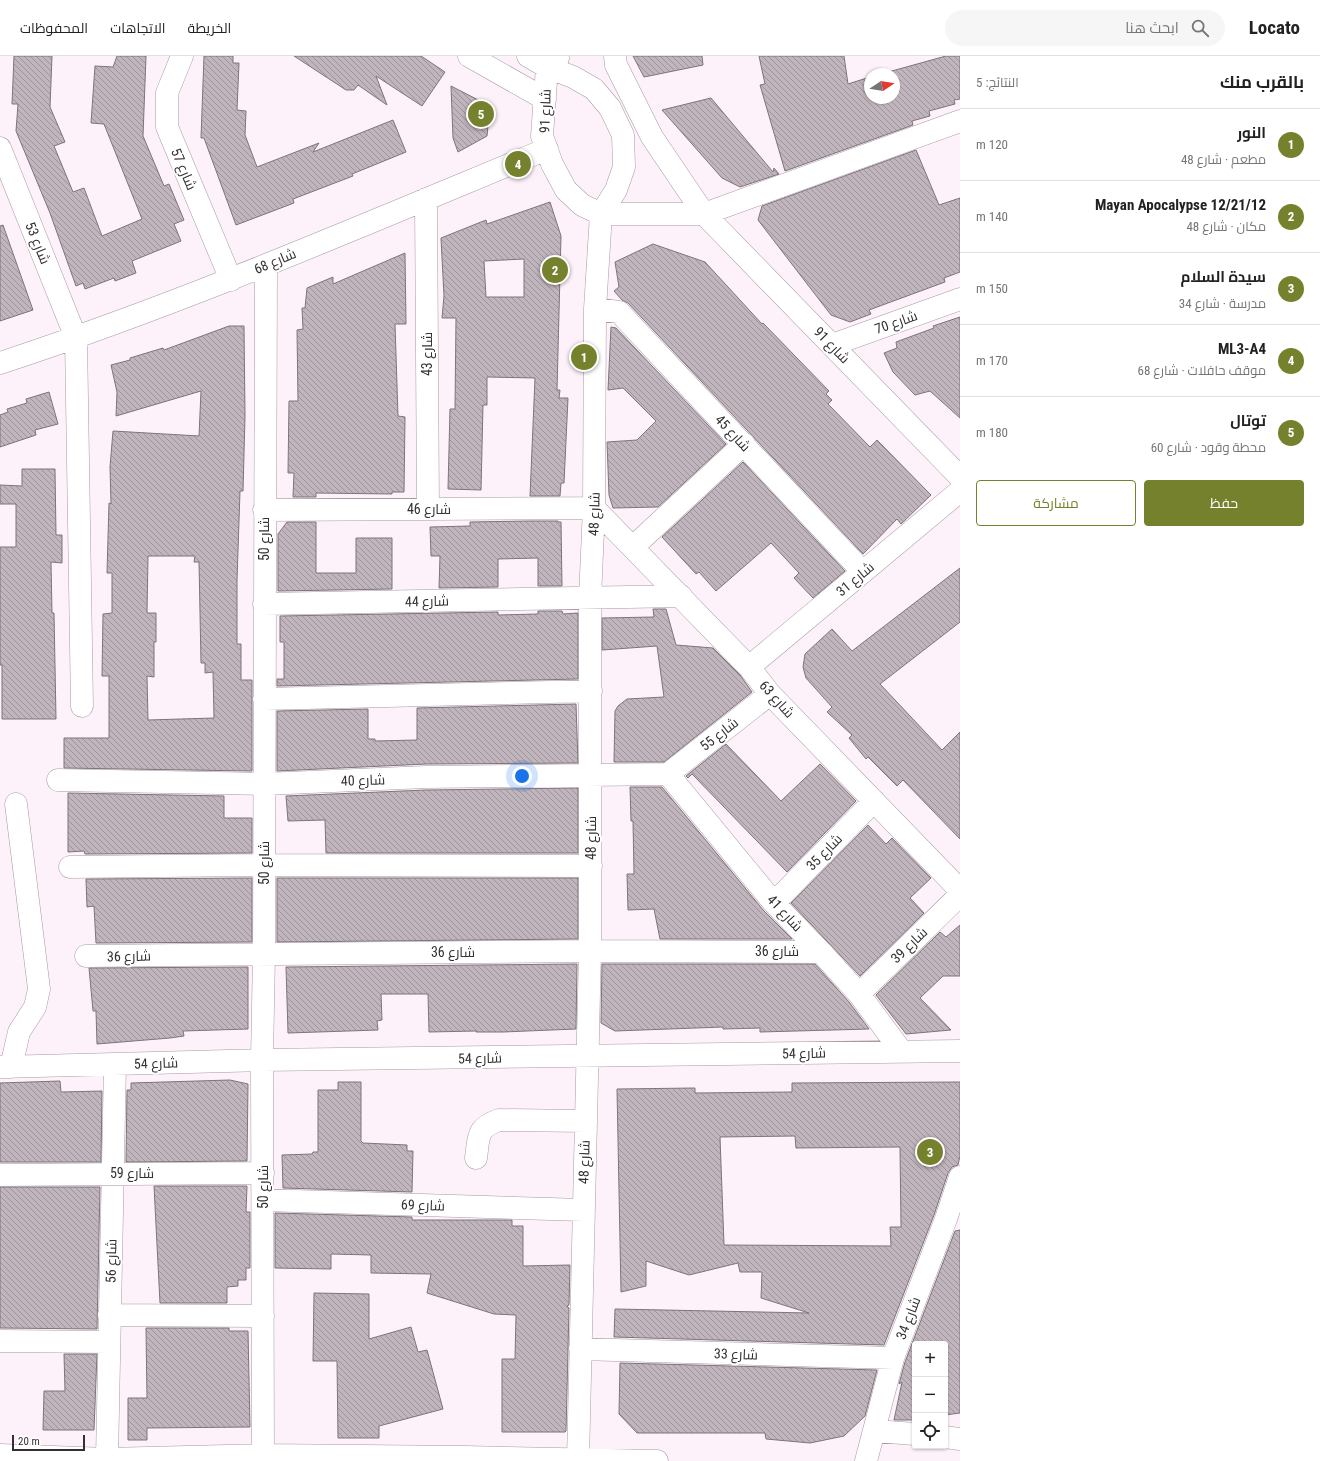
<!DOCTYPE html>
<html lang="ar">
<meta charset="utf-8">
<style>
:root{--surface:#fff;--page:#f6f6f6;--text:#222;--muted:#767676;--line:#e0e0e0;--accent:#76812e}
body{margin:0;font-family:"Roboto Condensed",Cairo,sans-serif;background:var(--page);color:var(--text);direction:rtl}
.controls{position:absolute;right:12px;bottom:12px;display:grid;overflow:hidden;border-radius:4px;box-shadow:0 1px 3px #0004}
.controls button{width:36px;height:36px;display:grid;place-items:center;padding:0;border:0;border-bottom:1px solid var(--line);background:var(--surface);color:var(--text);font:20px sans-serif}
.compass{position:absolute;left:864px;top:12px;width:36px;height:36px;border-radius:50%;background:var(--surface);box-shadow:0 1px 3px #0004;rotate:78deg}
.scale{position:absolute;left:12px;bottom:10px;width:73px;box-sizing:border-box;padding-left:4px;border:2px solid #332f32;border-top:0;font-size:11px;line-height:14px;white-space:nowrap;color:#332f32;-webkit-text-stroke:3px #fff;paint-order:stroke}
.you{position:absolute;left:522px;top:720px;width:14px;height:14px;margin:-10px;border:3px solid #fff;border-radius:50%;background:#1a73e8;box-shadow:0 0 0 6px #1a73e833}
.badge{display:grid;place-items:center;width:26px;height:26px;border-radius:50%;background:var(--accent);color:#fff;font-size:13px;font-weight:700}
.pin{position:absolute;translate:-50% -50%;border:2px solid #fff;box-shadow:0 1px 4px #0006}
.list{margin:0;padding:0;list-style:none}
h2{display:flex;justify-content:space-between;align-items:center;height:52px;margin:0;padding:0 16px;font-size:17px}
h2 small{font-size:13px;font-weight:400;color:var(--muted)}
.list li{display:grid;grid-template-columns:26px 1fr auto;gap:12px;align-items:center;box-sizing:border-box;height:72px;padding:0 16px;border-top:1px solid var(--line)}
.list b{display:block;font-size:15px;white-space:nowrap}
.list p{margin:0;font-size:13px;white-space:nowrap;color:var(--muted)}
.list em{font-size:13px;font-style:normal;color:var(--muted)}
.actions{display:flex;gap:8px;padding:12px 16px}
.actions a{flex:1;padding:9px 0;border:1px solid var(--accent);border-radius:4px;text-align:center;font-size:14px;color:var(--accent)}
.actions .main{background:var(--accent);color:#fff}
.icon{flex:none;width:22px;height:22px;fill:none;stroke:currentColor;stroke-width:2;stroke-linecap:round;stroke-linejoin:round}
.map{position:relative;flex:none;width:960px;height:1405px;overflow:hidden;direction:ltr}
header{display:flex;align-items:center;gap:24px;box-sizing:border-box;height:56px;padding:0 20px;background:var(--surface);border-bottom:1px solid var(--line)}
header strong{font-size:19px}
nav{display:flex;gap:22px;margin-inline-start:auto;font-size:14px}
.search{width:280px;height:36px;background:var(--page);display:flex;align-items:center;gap:10px;box-sizing:border-box;padding:0 14px;border-radius:22px;color:var(--muted);font-size:15px}
main{display:flex}
aside{flex:1;background:var(--surface)}
.map>svg:first-child{display:block}
.building{fill:url(#building-back-hatch);stroke:#7e747c;fill-rule:evenodd}
.lines{fill:none;stroke-linecap:round;stroke-linejoin:round}
.minor-casing{stroke:#a69ba3;stroke-width:23}
.minor{stroke:#fff;stroke-width:22}
.labels{text-anchor:middle;dominant-baseline:central;stroke-width:4;stroke-linejoin:round;paint-order:stroke}
.street-label{font-size:14px;fill:#332f32;stroke:#fff}
</style>
<header>
<strong>Locato</strong>
<div class="search"><svg class="icon" aria-label="search" viewBox="0 0 24 24"><circle cx="10" cy="10" r="6"/><path d="M15 15l6 6"/></svg>ابحث هنا</div>
<nav><a>الخريطة</a><a>الاتجاهات</a><a>المحفوظات</a></nav>
</header>
<main>
<aside>
<h2>بالقرب منك<small>النتائج: 5</small></h2>
<ul class="list">
<li><span class="badge">1</span><div><b>النور</b><p>مطعم · شارع 48</p></div><em>120 m</em></li>
<li><span class="badge">2</span><div><b>12/21/12 Mayan Apocalypse</b><p>مكان · شارع 48</p></div><em>140 m</em></li>
<li><span class="badge">3</span><div><b>سيدة السلام</b><p>مدرسة · شارع 34</p></div><em>150 m</em></li>
<li><span class="badge">4</span><div><b>ML3-A4</b><p>موقف حافلات · شارع 68</p></div><em>170 m</em></li>
<li><span class="badge">5</span><div><b>توتال</b><p>محطة وقود · شارع 60</p></div><em>180 m</em></li>
</ul>
<div class="actions"><a class="main">حفظ</a><a>مشاركة</a></div>
</aside>
<div class="map">
<svg width="960" height="1405" viewBox="0 0 960 1405">
<defs>
<pattern id="building-back-hatch" width="6" height="6" patternUnits="userSpaceOnUse"><rect width="6" height="6" fill="#c0b4bd"/><path d="M-1 5l2 2M0 0l6 6M5-1l2 2" fill="none" stroke="#9d939a"/></pattern>
</defs>
<rect width="100%" height="100%" fill="#fdf1fa"/>
<path class="building" d="M 14,0 L 52,0 L 50,51 L 65,86 L 54,90 L 73,136 L 84,132 L 102,180 L 142,163 L 104,68 L 91,67 L 95,10 L 113,11 L 117,0 L 146,0 L 143,80 L 164,130 L 169,128 L 184,164 L 174,168 L 181,185 L 132,205 L 136,217 L 115,225 L 114,222 L 85,233 L 83,227 L 76,230 L 50,157 L 16,75 L 18,48 L 12,48 Z
M 204,0 L 233,0 L 233,7 L 239,7 L 237,54 L 246,55 L 245,79 L 257,111 L 319,87 L 313,96 L 393,64 L 406,96 L 352,118 L 353,120 L 293,143 L 294,147 L 236,169 L 204,82 L 201,82 Z
M 294,0 L 421,0 L 445,16 L 422,50 L 376,20 L 387,49 L 358,29 L 354,34 L 346,34 Z
M 633,0 L 702,0 L 703,9 L 644,21 Z
M 759,0 L 844,0 L 848,28 L 870,21 L 870,42 L 894,42 L 894,18 L 881,18 L 946,0 L 960,0 L 960,43 L 954,44 L 955,48 L 929,55 L 930,60 L 912,65 L 913,69 L 785,115 L 760,29 L 765,28 Z
M 451,30 L 490,50 L 487,80 L 458,96 L 453,82 Z
M 711,42 L 773,116 L 774,112 L 779,118 L 740,131 L 722,122 L 662,54 Z
M 916,94 L 939,149 L 960,142 L 960,216 L 944,222 L 945,226 L 869,254 L 871,258 L 850,266 L 831,259 L 758,164 L 762,150 Z
M 550,146 L 561,180 L 557,334 L 560,334 L 559,342 L 568,342 L 564,427 L 561,427 L 560,440 L 530,440 L 535,322 L 487,321 L 487,349 L 483,349 L 481,434 L 448,433 L 450,353 L 455,353 L 456,262 L 442,262 L 444,240 L 441,182 L 486,164 L 487,168 ZM 524,203 L 524,241 L 486,241 L 484,205 Z
M 3,169 L 33,254 L 0,265 L 0,170 Z
M 653,188 L 705,206 L 762,268 L 763,267 L 829,335 L 826,338 L 832,344 L 828,348 L 870,391 L 877,384 L 931,439 L 901,468 L 897,463 L 863,498 L 628,247 L 622,244 L 614,235 L 619,231 L 615,206 Z
M 405,197 L 406,268 L 395,268 L 398,360 L 405,361 L 404,436 L 392,436 L 392,438 L 316,437 L 316,441 L 293,441 L 294,417 L 288,417 L 289,345 L 298,345 L 297,274 L 303,273 L 302,252 L 305,252 L 307,232 L 333,221 L 333,228 Z
M 960,261 L 960,362 L 930,335 L 915,339 L 893,316 L 884,297 L 897,292 L 896,286 L 934,272 L 933,270 Z
M 229,270 L 244,270 L 245,360 L 243,435 L 240,435 L 237,525 L 237,588 L 241,588 L 241,624 L 252,624 L 252,715 L 64,712 L 64,682 L 109,682 L 109,620 L 102,620 L 103,558 L 112,557 L 112,517 L 107,517 L 109,447 L 111,448 L 110,411 L 113,375 L 199,380 L 201,335 L 116,360 L 117,336 L 111,309 L 130,304 L 130,302 L 163,292 L 164,294 ZM 148,500 L 195,500 L 194,506 L 199,506 L 201,607 L 205,607 L 205,617 L 213,616 L 214,662 L 148,664 L 147,620 L 154,621 L 154,586 L 156,586 L 156,557 L 147,557 Z
M 611,271 L 616,272 L 726,388 L 658,451 L 613,452 L 609,439 L 607,386 L 637,384 L 656,365 L 623,332 L 608,334 Z
M 49,336 L 58,368 L 35,374 L 36,379 L 0,391 L 0,359 L 8,356 L 7,353 L 27,347 L 26,343 Z
M 743,406 L 845,515 L 813,542 L 794,522 L 799,517 L 771,487 L 716,535 L 699,516 L 696,518 L 662,481 Z
M 22,413 L 55,413 L 56,479 L 62,479 L 62,507 L 51,506 L 52,557 L 54,557 L 56,663 L 2,663 L 2,609 L 0,609 L 0,491 L 16,491 L 16,448 L 0,448 L 0,429 L 22,430 Z
M 529,465 L 558,465 L 558,466 L 561,466 L 562,530 L 538,530 L 538,502 L 498,503 L 498,531 L 439,532 L 440,500 L 431,500 L 430,471 L 470,470 L 470,466 Z
M 287,466 L 316,466 L 316,517 L 356,517 L 356,482 L 392,482 L 392,533 L 278,535 L 278,478 Z
M 960,512 L 960,566 L 880,628 L 942,694 L 960,676 L 960,783 L 903,724 L 897,730 L 868,701 L 866,703 L 849,682 L 852,679 L 827,656 L 832,651 L 806,622 L 803,611 L 805,598 L 832,573 L 852,595 Z
M 653,553 L 666,553 L 676,589 L 713,592 L 740,619 L 752,636 L 664,706 L 614,706 L 615,655 L 618,650 L 627,643 L 664,641 L 657,590 L 602,594 L 602,562 L 654,561 Z
M 538,555 L 562,555 L 563,558 L 578,557 L 578,623 L 277,630 L 277,623 L 284,623 L 284,586 L 280,586 L 280,560 L 498,556 L 498,559 L 538,558 Z
M 576,648 L 578,707 L 426,708 L 277,715 L 277,655 L 368,653 L 368,683 L 375,683 L 375,685 L 417,684 L 417,652 Z
M 726,688 L 781,745 L 820,708 L 856,745 L 787,816 L 692,718 L 688,722 L 686,720 Z
M 630,731 L 662,731 L 764,855 L 792,883 L 660,883 L 654,853 L 628,854 L 627,818 L 634,818 L 633,765 L 631,765 Z
M 578,732 L 578,797 L 326,797 L 325,764 L 288,765 L 286,740 L 426,734 Z
M 68,737 L 224,740 L 224,762 L 252,762 L 252,797 L 85,798 L 84,795 L 68,796 Z
M 868,769 L 886,788 L 892,782 L 931,822 L 910,842 L 924,857 L 860,920 L 791,847 Z
M 252,822 L 252,886 L 96,887 L 94,850 L 87,851 L 86,823 Z
M 277,822 L 578,822 L 578,883 L 277,886 Z
M 960,869 L 960,920 L 943,920 L 920,942 L 951,974 L 906,978 L 876,939 L 940,876 L 946,881 Z
M 577,908 L 576,973 L 503,976 L 476,976 L 476,975 L 429,976 L 428,938 L 381,938 L 382,964 L 377,965 L 378,974 L 288,977 L 286,911 Z
M 602,908 L 815,908 L 849,946 L 869,973 L 760,976 L 760,972 L 723,973 L 723,971 L 615,975 L 601,967 Z
M 248,911 L 248,973 L 183,975 L 184,980 L 170,982 L 97,988 L 96,955 L 93,955 L 89,912 Z
M 230,1024 L 248,1028 L 247,1105 L 126,1106 L 127,1034 L 131,1034 L 131,1027 Z
M 60,1025 L 61,1036 L 102,1035 L 101,1106 L 0,1106 L 0,1027 Z
M 338,1026 L 361,1026 L 361,1085 L 363,1087 L 407,1089 L 407,1095 L 413,1095 L 412,1136 L 283,1132 L 282,1099 L 312,1098 L 313,1096 L 318,1096 L 318,1034 L 338,1034 Z
M 960,1026 L 960,1100 L 958,1109 L 952,1111 L 948,1117 L 934,1159 L 884,1289 L 614,1281 L 615,1253 L 809,1257 L 761,1242 L 762,1216 L 740,1216 L 738,1207 L 689,1219 L 646,1205 L 646,1230 L 621,1236 L 617,1033 L 695,1032 L 695,1037 L 792,1036 L 792,1027 ZM 795,1080 L 796,1092 L 900,1091 L 901,1171 L 890,1171 L 891,1190 L 724,1189 L 720,1081 Z
M 154,1130 L 247,1130 L 246,1156 L 250,1156 L 250,1212 L 246,1212 L 246,1224 L 238,1224 L 238,1230 L 227,1231 L 227,1247 L 160,1247 Z
M 0,1131 L 100,1131 L 97,1273 L 0,1272 Z
M 275,1157 L 412,1161 L 412,1164 L 512,1164 L 512,1170 L 523,1170 L 523,1210 L 570,1209 L 569,1249 L 567,1250 L 569,1252 L 566,1375 L 565,1376 L 502,1376 L 502,1303 L 515,1303 L 516,1259 L 494,1258 L 427,1237 L 431,1218 L 371,1217 L 371,1199 L 331,1198 L 331,1213 L 275,1212 Z
M 960,1174 L 960,1357 L 945,1359 L 945,1288 L 915,1288 L 915,1364 L 894,1364 L 902,1326 L 899,1328 L 905,1306 L 955,1175 Z
M 314,1237 L 369,1238 L 369,1283 L 411,1271 L 418,1296 L 427,1294 L 443,1353 L 379,1370 L 379,1382 L 338,1382 L 337,1305 L 313,1305 Z
M 146,1272 L 229,1272 L 229,1275 L 248,1275 L 250,1371 L 147,1372 L 147,1384 L 128,1384 L 128,1342 L 147,1342 Z
M 64,1298 L 97,1298 L 94,1374 L 43,1374 L 44,1335 L 65,1335 Z
M 620,1307 L 877,1314 L 865,1360 L 844,1380 L 810,1387 L 766,1383 L 765,1377 L 637,1377 L 619,1358 Z"/>
<g class="lines">
<defs>
<path id="minor" d="M 182,0 L 167,37 L 167,71 L 231,224
M 469,0 L 545,43
M 528,0 L 547,11 L 573,21 L 594,33 L 610,52 L 623,79 L 624,111 L 616,134 L 601,158 L 595,253 L 594,452 L 590,542 L 590,895 L 578,1405
M 615,0 L 616,9 L 652,81 L 704,158 L 960,65
M 558,2 L 547,11 L 542,80 L 552,108 L 566,134 L 582,149 L 601,158 L 704,158 L 960,421
M 0,92 L 76,282 L 82,650
M 426,143 L 428,453
M 595,253 L 619,256 L 863,516
M 832,289 L 960,243
M 0,307 C 186,246 366,168 547,93
M 264,454 L 594,452 L 749,611 L 770,638 L 960,834
M 633,491 L 744,388
M 264,548 L 681,540
M 749,611 L 960,435
M 264,643 L 591,635
M 668,718 L 774,847 L 821,896 L 859,938 L 902,996
M 668,718 L 770,638
M 58,724 L 264,728 L 426,721 L 668,718
M 70,811 L 264,809 L 591,810
M 774,847 L 874,745
M 86,900 L 590,895 L 821,896
M 859,938 L 960,839
M 0,1011 L 262,1004 L 960,995
M 11,1011 L 19,976 L 35,951 L 39,933 L 16,748
M 476,1102 C 479,1081 476,1072 499,1064 L 586,1065
M 0,1119 L 263,1117
M 263,1144 L 583,1154
M 109,1259 L 263,1260
M 0,1285 L 109,1286
M 580,1293 L 893,1302
M 875,1375 L 915,1378
M 945,1381 L 960,1383
M 0,1399 L 107,1403 L 263,1399 L 465,1401 L 657,1405
M 107,1403 L 115,1008
M 263,1405 L 262,1004 L 264,898 L 266,209
M 866,1405 L 893,1302 L 946,1163 L 960,1121"/>
</defs>
<use href="#minor" class="minor-casing"/>
<use href="#minor" class="minor"/>
</g>
<g class="labels">
<g class="street-label">
<text transform="translate(545 55) rotate(-88)">شارع 91</text>
<text transform="translate(184 113) rotate(67)">شارع 57</text>
<text transform="translate(38 187) rotate(68)">شارع 53</text>
<text transform="translate(275 205) rotate(-23)">شارع 68</text>
<text transform="translate(896 266) rotate(-19)">شارع 70</text>
<text transform="translate(832 289) rotate(46)">شارع 91</text>
<text transform="translate(427 298) rotate(-90)">شارع 43</text>
<text transform="translate(733 377) rotate(47)">شارع 45</text>
<text x="429" y="453">شارع 46</text>
<text transform="translate(594 458) rotate(-88)">شارع 48</text>
<text transform="translate(264 483) rotate(-90)">شارع 50</text>
<text transform="translate(855 523) rotate(-40)">شارع 31</text>
<text transform="translate(427 545) rotate(-1)">شارع 44</text>
<text transform="translate(777 643) rotate(48)">شارع 63</text>
<text transform="translate(719 678) rotate(-38)">شارع 55</text>
<text transform="translate(363 724) rotate(-2)">شارع 40</text>
<text transform="translate(591 782) rotate(-90)">شارع 48</text>
<text transform="translate(824 796) rotate(-46)">شارع 35</text>
<text transform="translate(264 807) rotate(-90)">شارع 50</text>
<text transform="translate(785 857) rotate(47)">شارع 41</text>
<text transform="translate(909 889) rotate(-44)">شارع 39</text>
<text x="777" y="895">شارع 36</text>
<text x="453" y="896">شارع 36</text>
<text transform="translate(129 900) rotate(-1)">شارع 36</text>
<text transform="translate(804 997) rotate(-1)">شارع 54</text>
<text transform="translate(480 1002) rotate(-1)">شارع 54</text>
<text transform="translate(156 1007) rotate(-2)">شارع 54</text>
<text transform="translate(584 1106) rotate(-88)">شارع 48</text>
<text x="132" y="1117">شارع 59</text>
<text transform="translate(263 1131) rotate(-90)">شارع 50</text>
<text transform="translate(423 1149) rotate(2)">شارع 69</text>
<text transform="translate(111 1205) rotate(-89)">شارع 56</text>
<text transform="translate(908 1262) rotate(-69)">شارع 34</text>
<text transform="translate(736 1298) rotate(2)">شارع 33</text>
</g>
</g>
</svg>
<div class="controls">
<button>+</button>
<button>−</button>
<button><svg class="icon" aria-label="locate" viewBox="0 0 24 24"><circle cx="12" cy="12" r="6"/><path d="M12 2v4M12 18v4M2 12h4M18 12h4"/></svg></button>
</div>
<svg class="compass" viewBox="-18 -18 36 36"><path d="M0-13l5 13h-10z" fill="#e53935"/><path d="M0 13l5-13h-10z" fill="#767676"/></svg>
<div class="scale">20 m</div>
<div class="you"></div>
<div class="pin badge" style="left:584px;top:301px">1</div>
<div class="pin badge" style="left:555px;top:214px">2</div>
<div class="pin badge" style="left:930px;top:1096px">3</div>
<div class="pin badge" style="left:518px;top:108px">4</div>
<div class="pin badge" style="left:481px;top:58px">5</div>
</div>
</main>
